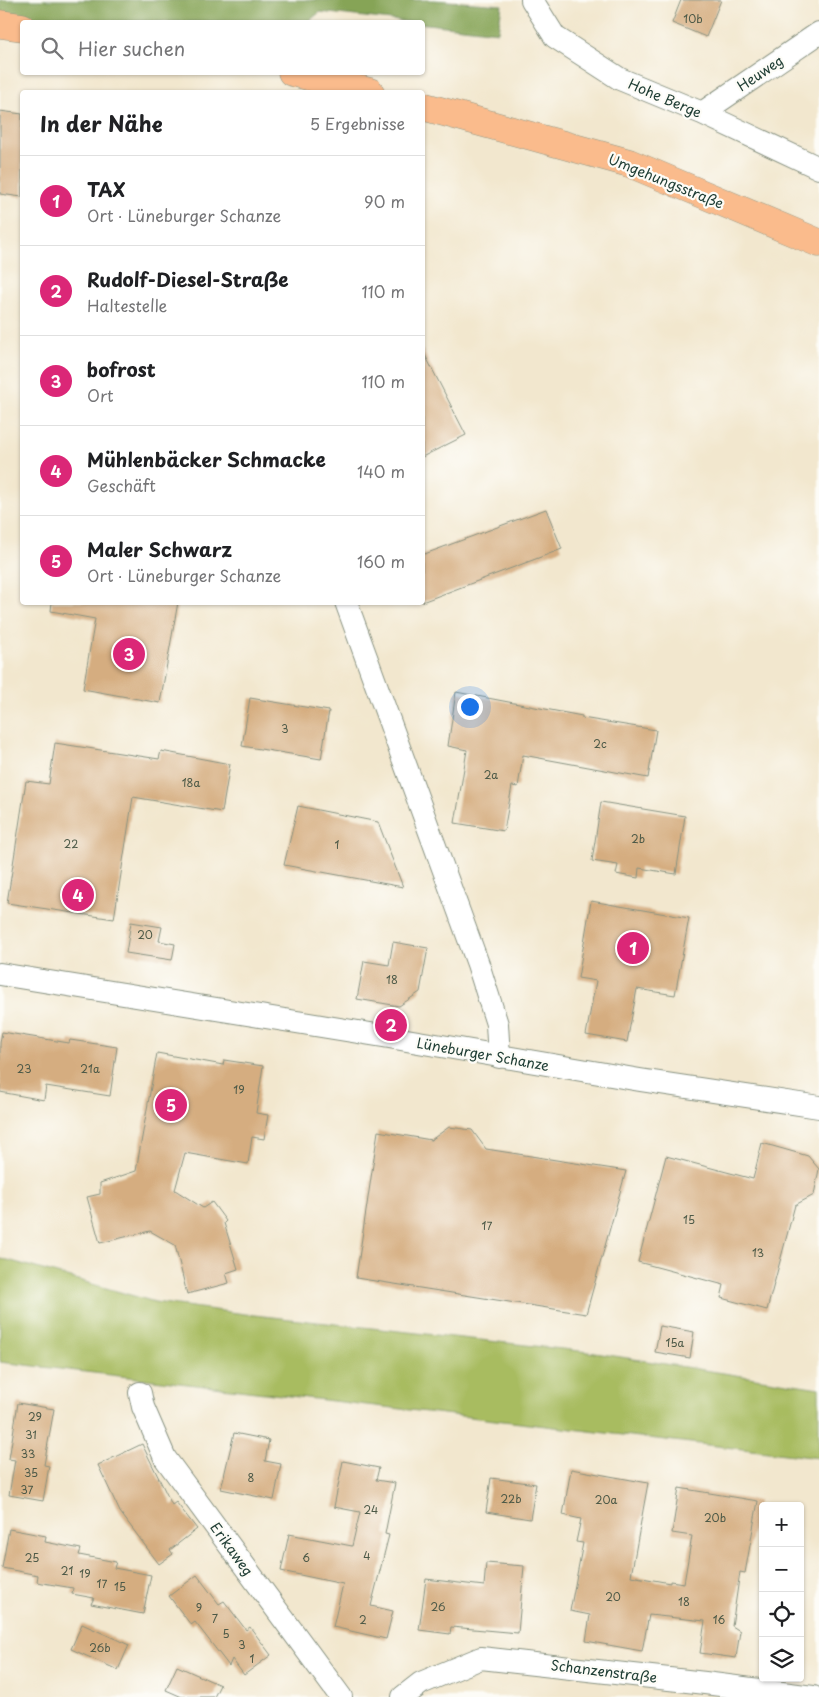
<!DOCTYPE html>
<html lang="de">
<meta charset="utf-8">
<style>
:root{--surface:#fff;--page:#f2f2f2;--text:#202124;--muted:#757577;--line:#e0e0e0;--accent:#db2777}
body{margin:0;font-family:"Playpen Sans",sans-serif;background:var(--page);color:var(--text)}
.controls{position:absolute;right:15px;bottom:15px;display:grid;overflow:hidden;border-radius:5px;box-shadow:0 1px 4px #0004}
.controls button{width:45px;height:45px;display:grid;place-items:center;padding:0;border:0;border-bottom:1px solid var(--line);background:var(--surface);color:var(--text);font:25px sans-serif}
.you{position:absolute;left:469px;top:706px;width:18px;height:18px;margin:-12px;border:4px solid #fff;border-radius:50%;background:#1a73e8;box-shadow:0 0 0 8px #1a73e833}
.badge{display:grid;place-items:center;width:32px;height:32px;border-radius:50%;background:var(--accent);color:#fff;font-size:16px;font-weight:700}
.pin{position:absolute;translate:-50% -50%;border:2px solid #fff;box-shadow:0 1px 5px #0006}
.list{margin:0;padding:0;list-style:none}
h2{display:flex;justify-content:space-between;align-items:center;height:65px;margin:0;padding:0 20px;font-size:21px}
h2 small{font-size:16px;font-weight:400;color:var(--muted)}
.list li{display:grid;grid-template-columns:32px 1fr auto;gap:15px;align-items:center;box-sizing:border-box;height:90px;padding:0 20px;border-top:1px solid var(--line)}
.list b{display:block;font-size:19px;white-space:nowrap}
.list p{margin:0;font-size:16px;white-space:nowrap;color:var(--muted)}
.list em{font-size:16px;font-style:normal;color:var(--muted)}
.icon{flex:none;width:28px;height:28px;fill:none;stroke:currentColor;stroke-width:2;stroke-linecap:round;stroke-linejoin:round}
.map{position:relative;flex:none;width:819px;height:1697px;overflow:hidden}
.search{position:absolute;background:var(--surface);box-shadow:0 1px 4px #0004;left:20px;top:20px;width:405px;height:55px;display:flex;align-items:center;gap:12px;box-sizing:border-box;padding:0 18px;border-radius:5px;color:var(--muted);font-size:19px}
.panel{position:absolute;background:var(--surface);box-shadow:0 1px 4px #0004;left:20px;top:90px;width:405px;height:515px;border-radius:5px}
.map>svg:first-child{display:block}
.green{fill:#a8bc60;stroke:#647c4a}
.forest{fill:#86a456;stroke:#527045}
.building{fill:#d5ad80}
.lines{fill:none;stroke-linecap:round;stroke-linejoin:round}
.minor-casing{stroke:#889281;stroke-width:24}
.major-casing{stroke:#889281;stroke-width:29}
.minor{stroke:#fff;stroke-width:22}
.major{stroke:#fabb8c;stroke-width:28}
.labels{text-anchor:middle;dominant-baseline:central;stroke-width:4.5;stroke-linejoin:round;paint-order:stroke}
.number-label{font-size:11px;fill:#4c5947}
.street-label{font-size:14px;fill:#1f3d34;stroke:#fdfcf7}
</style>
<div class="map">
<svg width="819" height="1697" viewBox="0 0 819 1697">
<rect width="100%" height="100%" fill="#fdfcf7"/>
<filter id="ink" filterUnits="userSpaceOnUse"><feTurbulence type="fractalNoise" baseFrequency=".02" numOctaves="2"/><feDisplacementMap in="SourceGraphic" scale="10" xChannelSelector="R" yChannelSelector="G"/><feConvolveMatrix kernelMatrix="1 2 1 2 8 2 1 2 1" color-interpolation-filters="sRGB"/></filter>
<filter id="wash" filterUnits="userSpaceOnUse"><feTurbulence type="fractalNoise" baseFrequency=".0096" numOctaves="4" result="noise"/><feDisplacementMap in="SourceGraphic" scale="20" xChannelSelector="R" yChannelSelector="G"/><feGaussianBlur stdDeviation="1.12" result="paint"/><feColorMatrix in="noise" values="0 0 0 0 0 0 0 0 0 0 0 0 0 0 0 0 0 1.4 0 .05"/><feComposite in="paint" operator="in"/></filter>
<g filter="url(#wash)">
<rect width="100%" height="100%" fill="#f2e7ce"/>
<path class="green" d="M 0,1259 L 8,1260 L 155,1302 L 245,1314 L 589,1352 L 819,1388 L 819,1458 L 0,1362 Z"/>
<path class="forest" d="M 0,0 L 433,0 L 502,5 L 498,32 L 320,12 L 308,22 L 66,22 L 0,14 Z"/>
<g id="blocks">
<path class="building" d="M 681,0 L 721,0 L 706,37 L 672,23 Z
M 0,111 L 22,114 L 22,197 L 0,194 Z
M 422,349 L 466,435 L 422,457 Z
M 546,509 L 562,549 L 422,602 L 422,555 Z
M 52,602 L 178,602 L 160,703 L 83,689 L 95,619 L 51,611 Z
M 456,692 L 582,716 L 582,718 L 656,730 L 648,778 L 523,755 L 518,787 L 512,786 L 504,831 L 455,823 L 467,750 L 448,746 Z
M 250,698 L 329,711 L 321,759 L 242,746 Z
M 55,743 L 159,759 L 161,751 L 230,764 L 222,812 L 133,797 L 114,919 L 7,903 L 26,781 L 49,784 Z
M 601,802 L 685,816 L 676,874 L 639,868 L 638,878 L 616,874 L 618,865 L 592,861 Z
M 298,806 L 378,822 L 403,887 L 284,865 Z
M 591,901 L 689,918 L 675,995 L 637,989 L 627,1042 L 586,1035 L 596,981 L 578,978 Z
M 131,922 L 162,927 L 159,941 L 175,944 L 172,960 L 126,953 Z
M 393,942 L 428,948 L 420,992 L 399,1006 L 357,999 L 364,961 L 389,965 Z
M 2,1032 L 69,1043 L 70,1040 L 117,1047 L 110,1096 L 46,1086 L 44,1100 L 0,1092 L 0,1043 Z
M 157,1053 L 223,1065 L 224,1060 L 263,1066 L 256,1113 L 268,1115 L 264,1139 L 252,1137 L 248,1164 L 185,1153 L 175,1190 L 203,1208 L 212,1202 L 226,1221 L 224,1223 L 238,1269 L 226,1273 L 229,1283 L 187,1294 L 175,1245 L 150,1231 L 100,1243 L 87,1197 L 100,1194 L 100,1183 L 136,1171 Z
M 449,1127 L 472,1130 L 486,1149 L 626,1171 L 586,1314 L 356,1278 L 378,1131 L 431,1140 Z
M 762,1143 L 808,1156 L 819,1169 L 814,1195 L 795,1205 L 767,1310 L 721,1298 L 724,1285 L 638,1262 L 666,1156 L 753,1179 Z
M 660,1326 L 694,1332 L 690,1358 L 655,1352 Z
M 18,1403 L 54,1409 L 44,1465 L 49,1466 L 43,1501 L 9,1495 L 15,1460 L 9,1459 Z
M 234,1433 L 269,1440 L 265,1461 L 281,1464 L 274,1500 L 221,1489 Z
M 142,1444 L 172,1505 L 176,1502 L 197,1529 L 170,1550 L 173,1554 L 159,1564 L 120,1512 L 98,1465 Z
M 343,1461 L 379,1468 L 376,1480 L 395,1483 L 385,1534 L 389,1535 L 371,1606 L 393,1611 L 386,1639 L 333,1627 L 343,1584 L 281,1571 L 289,1534 L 352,1546 L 360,1512 L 334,1507 Z
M 571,1469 L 648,1483 L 631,1576 L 670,1583 L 670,1581 L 684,1583 L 692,1536 L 672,1533 L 679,1488 L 758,1501 L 745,1573 L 740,1572 L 732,1626 L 740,1631 L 736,1658 L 700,1653 L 705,1621 L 649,1615 L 642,1651 L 586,1641 L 590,1615 L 570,1611 L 583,1543 L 576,1542 L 581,1519 L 563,1515 Z
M 491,1478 L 536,1484 L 530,1519 L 486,1512 Z
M 9,1529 L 46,1536 L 45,1542 L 81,1549 L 79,1555 L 116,1562 L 114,1568 L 151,1575 L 143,1614 L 91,1604 L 94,1598 L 72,1594 L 73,1588 L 37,1582 L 38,1575 L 2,1568 Z
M 486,1563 L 524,1566 L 518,1633 L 451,1627 L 450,1634 L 419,1630 L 426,1579 L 484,1586 Z
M 197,1575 L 219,1604 L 224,1601 L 246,1630 L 250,1627 L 271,1655 L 244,1675 L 232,1659 L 229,1666 L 195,1622 L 191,1625 L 169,1596 Z
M 82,1624 L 129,1645 L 118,1670 L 71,1649 Z
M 177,1666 L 220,1685 L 214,1697 L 182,1697 L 166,1690 Z"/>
</g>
</g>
<g filter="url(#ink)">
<use href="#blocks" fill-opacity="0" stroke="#889281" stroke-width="1"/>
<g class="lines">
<defs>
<path id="minor" d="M 532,0 L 555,37 L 620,79 L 702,113 L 819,168
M 702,113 L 819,33
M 346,602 L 478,964 L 497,1024 L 499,1057
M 0,974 L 389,1037 L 640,1080 L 819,1107
M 140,1393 L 143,1407 L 165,1458 L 341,1697
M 403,1697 L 421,1683 L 481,1658 L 705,1683 L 813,1697"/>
<path id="major" d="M 0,24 L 22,27
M 292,72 L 370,92
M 422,106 L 629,163 L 819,243"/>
</defs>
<use href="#minor" class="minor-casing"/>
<use href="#major" class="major-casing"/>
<use href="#minor" class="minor"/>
<use href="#major" class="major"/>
</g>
</g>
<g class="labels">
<g class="number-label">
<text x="693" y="18">10b</text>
<text x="285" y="728">3</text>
<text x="600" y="743">2c</text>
<text x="491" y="774">2a</text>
<text x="191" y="782">18a</text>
<text x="638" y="838">2b</text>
<text x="71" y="843">22</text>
<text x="337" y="844">1</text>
<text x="145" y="934">20</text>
<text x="392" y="979">18</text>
<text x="24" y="1068">23</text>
<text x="90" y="1068">21a</text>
<text x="239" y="1089">19</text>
<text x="689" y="1219">15</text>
<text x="487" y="1225">17</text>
<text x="758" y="1252">13</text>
<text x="675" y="1342">15a</text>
<text x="35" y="1416">29</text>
<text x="31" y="1434">31</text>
<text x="28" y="1453">33</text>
<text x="31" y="1472">35</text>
<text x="251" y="1477">8</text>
<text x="27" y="1489">37</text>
<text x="511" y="1498">22b</text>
<text x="606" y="1499">20a</text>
<text x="371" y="1509">24</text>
<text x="715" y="1517">20b</text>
<text x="367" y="1555">4</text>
<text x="32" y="1557">25</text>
<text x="306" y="1557">6</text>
<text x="67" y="1570">21</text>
<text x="85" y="1573">19</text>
<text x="102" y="1583">17</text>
<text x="120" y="1586">15</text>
<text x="613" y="1596">20</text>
<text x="684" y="1601">18</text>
<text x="438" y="1606">26</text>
<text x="199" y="1607">9</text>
<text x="215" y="1618">7</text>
<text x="363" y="1619">2</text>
<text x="719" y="1619">16</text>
<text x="226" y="1633">5</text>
<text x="242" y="1644">3</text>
<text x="100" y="1647">26b</text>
<text x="252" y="1658">1</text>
</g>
<g class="street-label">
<text transform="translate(760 73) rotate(-34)">Heuweg</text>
<text transform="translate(665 98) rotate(23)">Hohe Berge</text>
<text transform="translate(666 181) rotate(22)">Umgehungsstraße</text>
<text transform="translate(483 1054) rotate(10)">Lüneburger Schanze</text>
<text transform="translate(232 1549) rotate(54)">Erikaweg</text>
<text transform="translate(604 1671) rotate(7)">Schanzenstraße</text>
</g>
</g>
</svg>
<div class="controls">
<button>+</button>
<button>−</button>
<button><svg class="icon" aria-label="locate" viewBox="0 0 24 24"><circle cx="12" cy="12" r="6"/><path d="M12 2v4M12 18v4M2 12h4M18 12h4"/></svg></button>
<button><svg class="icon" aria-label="layers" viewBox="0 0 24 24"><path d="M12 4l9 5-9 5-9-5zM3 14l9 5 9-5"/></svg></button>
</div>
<div class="you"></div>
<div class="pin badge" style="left:633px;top:948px">1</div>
<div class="pin badge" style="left:391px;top:1025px">2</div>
<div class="pin badge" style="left:129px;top:654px">3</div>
<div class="pin badge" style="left:78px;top:895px">4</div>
<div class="pin badge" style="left:171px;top:1105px">5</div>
<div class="search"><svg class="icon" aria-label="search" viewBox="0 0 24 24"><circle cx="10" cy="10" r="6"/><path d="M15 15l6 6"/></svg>Hier suchen</div>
<section class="panel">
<h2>In der Nähe<small>5 Ergebnisse</small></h2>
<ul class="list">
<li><span class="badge">1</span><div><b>TAX</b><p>Ort · Lüneburger Schanze</p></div><em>90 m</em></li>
<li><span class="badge">2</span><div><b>Rudolf-Diesel-Straße</b><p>Haltestelle</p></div><em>110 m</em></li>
<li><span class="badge">3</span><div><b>bofrost</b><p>Ort</p></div><em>110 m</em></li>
<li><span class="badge">4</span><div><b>Mühlenbäcker Schmacke</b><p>Geschäft</p></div><em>140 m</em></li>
<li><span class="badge">5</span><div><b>Maler Schwarz</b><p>Ort · Lüneburger Schanze</p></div><em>160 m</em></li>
</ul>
</section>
</div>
